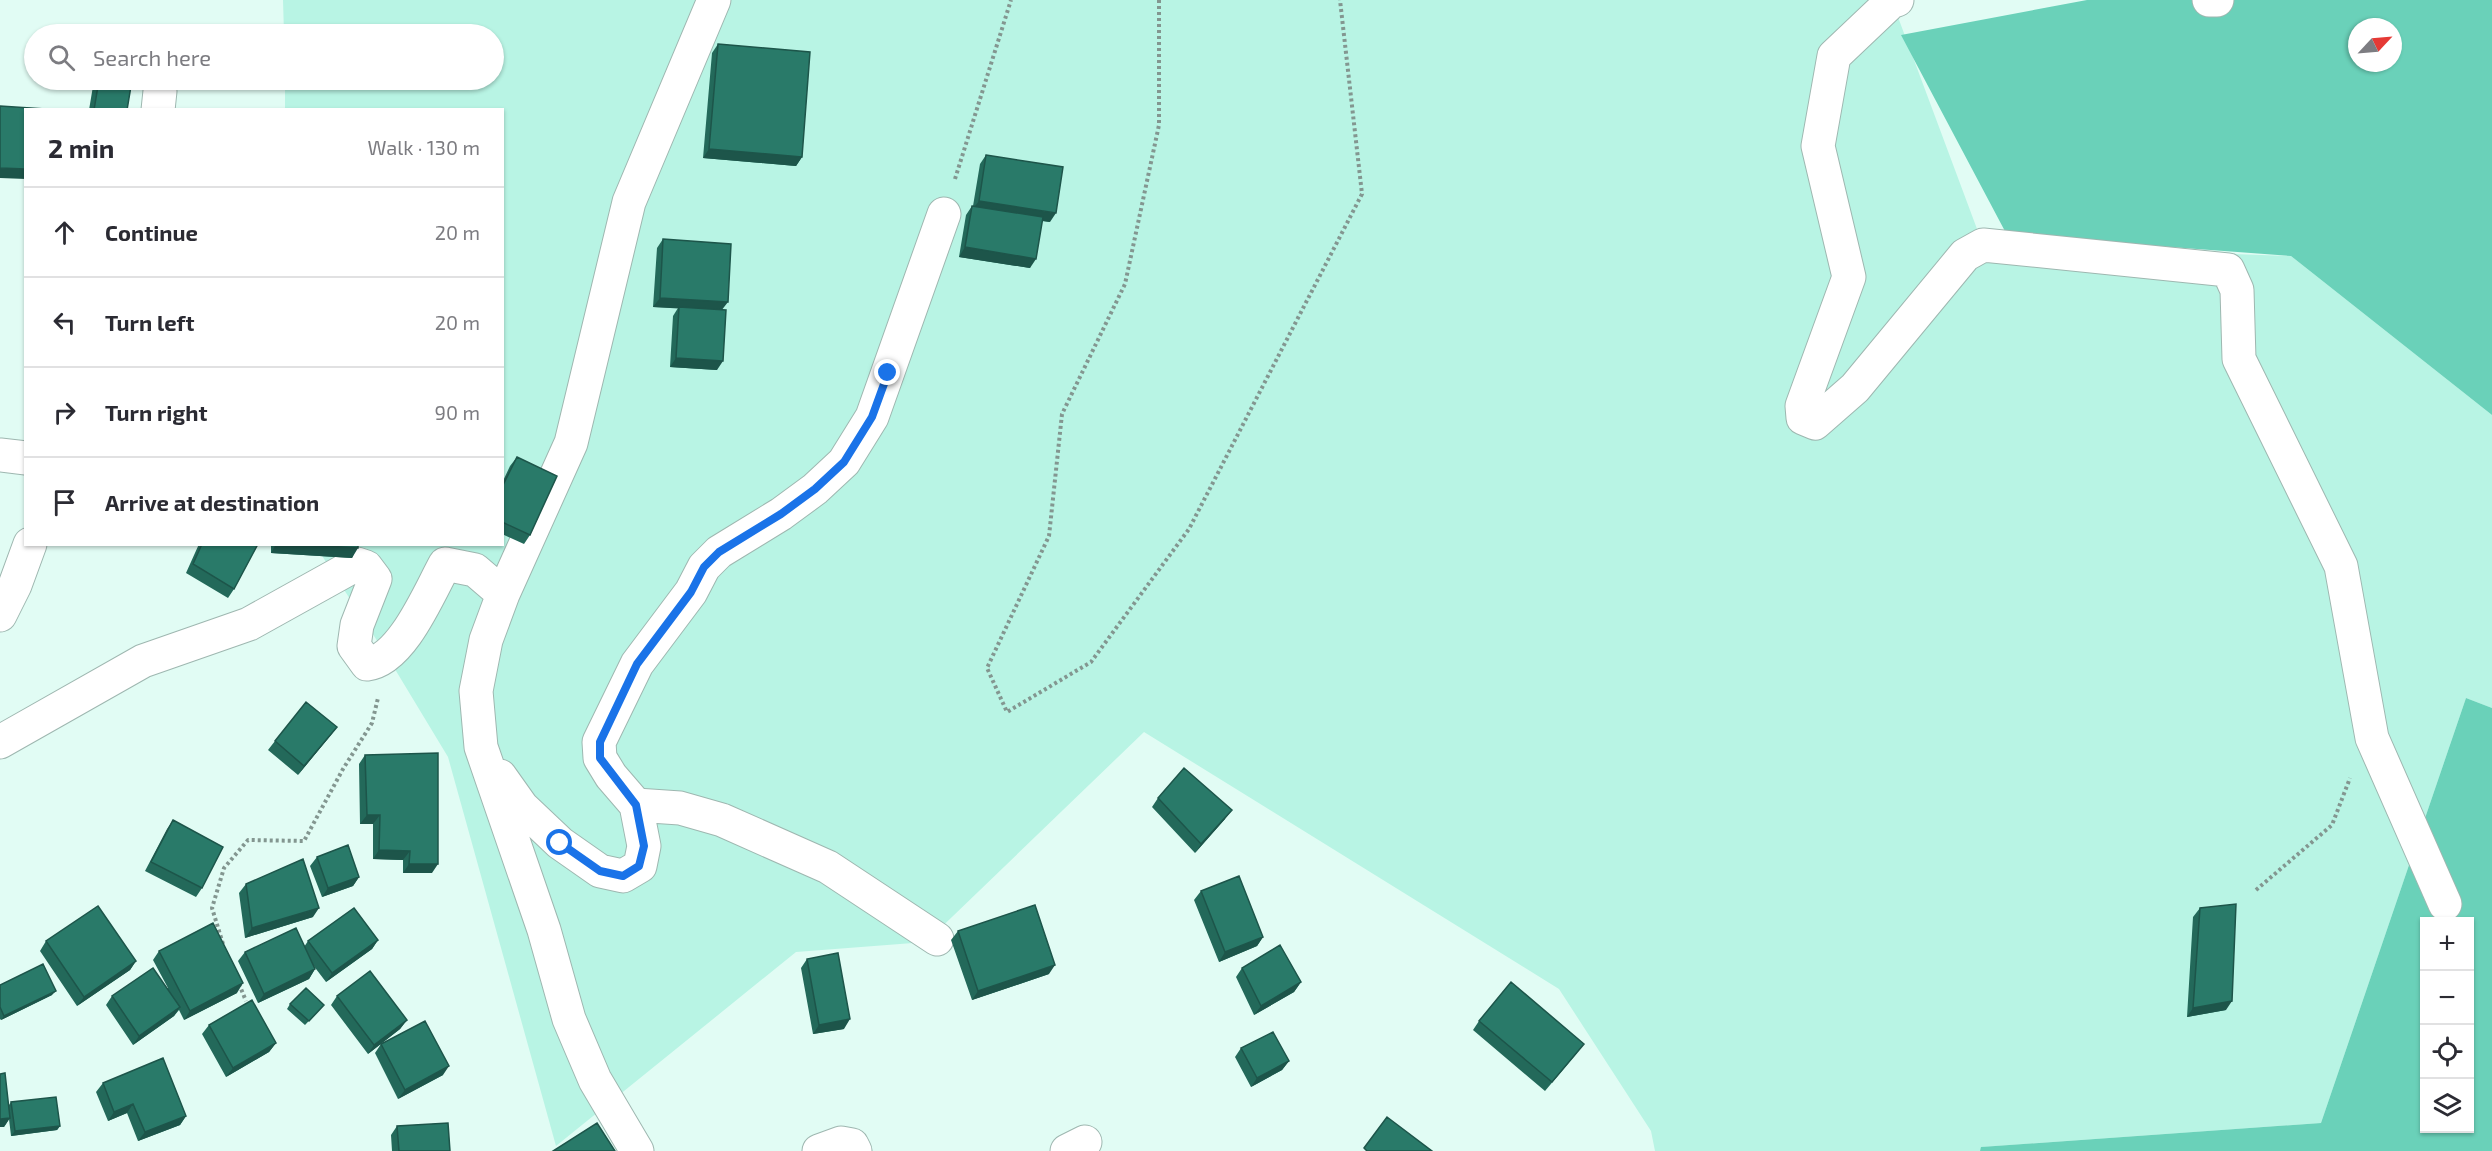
<!DOCTYPE html>
<meta charset="utf-8">
<style>
:root{--surface:#fff;--page:#f2f2f3;--text:#2b2b33;--muted:#7c7c81;--line:#e1e1e2}
body{margin:0;font-family:"Exo 2",sans-serif;background:var(--page);color:var(--text)}
.controls{position:absolute;right:18px;bottom:18px;display:grid;overflow:hidden;border-radius:0px;box-shadow:0 2px 4px #0004}
.controls button{width:54px;height:54px;display:grid;place-items:center;padding:0;border:0;border-bottom:2px solid var(--line);background:var(--surface);color:var(--text);font:30px sans-serif}
.compass{position:absolute;left:2348px;top:18px;width:54px;height:54px;border-radius:50%;background:var(--surface);box-shadow:0 2px 4px #0004;rotate:64deg}
.stop{position:absolute;width:18px;height:18px;margin:-14px;border:4px solid #1a73e8;border-radius:50%;background:#fff}
.stop.end{background:#1a73e8;border-color:#fff;box-shadow:0 2px 6px #0008}
.list{margin:0;padding:0;list-style:none}
h2{display:flex;justify-content:space-between;align-items:center;height:78px;margin:0;padding:0 24px;font-size:26px}
h2 small{font-size:20px;font-weight:400;color:var(--muted)}
.list li{display:grid;grid-template-columns:39px 1fr auto;gap:18px;align-items:center;box-sizing:border-box;height:90px;padding:0 24px;border-top:2px solid var(--line)}
.list b{display:block;font-size:22px;white-space:nowrap}
.list em{font-size:20px;font-style:normal;color:var(--muted)}
.icon{flex:none;width:33px;height:33px;fill:none;stroke:currentColor;stroke-width:2;stroke-linecap:round;stroke-linejoin:round}
.map{position:relative;flex:none;width:2492px;height:1151px;overflow:hidden}
.search{position:absolute;background:var(--surface);box-shadow:0 2px 4px #0004;left:24px;top:24px;width:480px;height:66px;display:flex;align-items:center;gap:15px;box-sizing:border-box;padding:0 21px;border-radius:33px;color:var(--muted);font-size:22px}
.panel{position:absolute;background:var(--surface);box-shadow:0 2px 4px #0004;left:24px;top:108px;width:480px;height:438px;border-radius:0px}
.map>svg:first-child{display:block}
.green{fill:#b8f4e4}
.forest{fill:#6ad1b9;fill-rule:evenodd}
.lines{fill:none;stroke-linecap:round;stroke-linejoin:round}
.street-casing{stroke:#9eb7b0;stroke-width:35}
.path{stroke:#839690;stroke-width:4;stroke-dasharray:3 3;stroke-linecap:butt}
.street{stroke:#fff;stroke-width:33}
.wall{fill:#23695a}
.shaded-wall{fill:#1d554a}
.building{fill:#297a69;stroke:#1d554a;stroke-width:1.5}
.route{stroke:#1a73e8;stroke-width:8}
</style>
<div class="map">
<svg width="2492" height="1151" viewBox="0 0 2492 1151">
<rect width="100%" height="100%" fill="#e1fcf4"/>
<path class="green" d="M 283,0 L 1900,0 L 1892,1 L 1983,245 L 2291,256 L 2492,415 L 2492,708 L 2466,698 L 2321,1123 L 1982,1147 L 1980,1151 L 1655,1151 L 1651,1131 L 1559,989 L 1144,732 L 926,942 L 796,952 L 556,1146 L 448,757 L 387,656 L 315,545 L 502,544 L 502,110 L 285,109 L 285,80 L 494,80 L 494,34 L 284,34 Z"/>
<path class="forest" d="M 2087,0 L 2492,0 L 2492,415 L 2291,256 L 2007,235 L 1901,35 ZM 2357,27 L 2393,27 L 2393,63 L 2357,63 Z
M 2466,698 L 2492,708 L 2492,1151 L 1980,1151 L 1981,1147 L 2321,1123 ZM 2424,922 L 2470,922 L 2470,1128 L 2424,1128 Z"/>
<g class="lines">
<defs>
<path id="street" d="M 1897,0 L 1892,1 L 1834,56 L 1818,146 L 1849,277 L 1802,406 L 1803,418 L 1815,423 L 1855,388 L 1965,255 L 1983,245 L 2228,270 L 2237,290 L 2239,359 L 2341,566 L 2372,738 L 2445,904
M 2209,0 L 2217,0
M 158,110 L 160,91
M 0,455 L 26,458
M 0,615 L 15,585 L 30,544
M 0,742 L 143,661 L 249,624 L 357,564 L 366,567 L 375,579 L 357,625 L 354,646 L 367,664 C 402,660 429,593 445,564 L 475,570 L 503,594
M 500,776 L 522,807 L 560,843 L 600,871 L 623,876 L 640,866 L 644,846 L 636,805 L 611,776 L 600,758 L 599,742 L 637,664 L 691,592 L 704,567 L 719,552 L 781,514 L 815,489 L 844,462 L 872,417 L 944,214
M 636,805 L 680,808 L 722,820 L 828,867 L 937,939
M 637,1151 L 595,1080 L 569,1019 L 544,930 L 481,747 L 476,691 L 486,640 L 503,594 L 571,443 L 629,202 L 714,0
M 819,1151 L 841,1143 L 852,1145 L 855,1151
M 1067,1151 L 1085,1142"/>
</defs>
<use href="#street" class="street-casing"/>
<path class="path" d="M 1159,0 L 1159,125 L 1125,284 L 1062,414 L 1049,536 L 987,668 L 1007,712 L 1091,662 L 1189,529 L 1362,194 L 1340,0
M 955,179 L 1011,0
M 2256,890 L 2332,825 L 2350,778
M 223,944 L 212,908 L 224,868 L 248,840 L 304,841 L 343,769 L 372,723 L 378,698
M 239,984 L 246,1001"/>
<use href="#street" class="street"/>
</g>
<path class="wall" d="M 718,44 L 802,157 L 796,166 L 703,158 L 712,53 Z
M 94,80 L 132,80 L 127,110 L 89,110 Z
M 986,155 L 1050,222 L 1042,221 L 1030,268 L 959,257 L 966,215 L 972,206 L 973,206 L 980,164 Z
M 663,239 L 722,310 L 717,370 L 670,367 L 673,316 L 678,308 L 653,307 L 657,248 Z
M 517,457 L 530,535 L 524,544 L 502,534 L 502,483 L 510,466 Z
M 199,544 L 258,544 L 234,589 L 228,598 L 186,573 Z
M 271,544 L 358,544 L 352,558 L 271,553 Z
M 337,727 L 330,736 L 298,775 L 268,750 L 275,741 Z
M 365,755 L 432,873 L 403,873 L 403,860 L 373,859 L 373,824 L 360,824 L 359,764 Z
M 1158,798 L 1225,819 L 1195,853 L 1152,807 Z
M 173,820 L 202,888 L 196,897 L 145,871 L 167,829 Z
M 317,857 L 359,877 L 353,886 L 322,897 L 310,866 Z
M 246,884 L 313,917 L 245,938 L 239,893 Z
M 1201,891 L 1263,937 L 1257,946 L 1219,962 L 1194,900 Z
M 2200,908 L 2226,1010 L 2187,1017 L 2193,917 Z
M 958,931 L 1049,974 L 972,1000 L 951,940 Z
M 378,940 L 372,949 L 326,982 L 313,965 L 315,969 L 309,979 L 258,1003 L 238,961 L 245,952 L 304,947 L 308,941 Z
M 46,941 L 136,961 L 130,970 L 77,1006 L 40,951 Z
M 159,951 L 237,993 L 184,1020 L 179,1010 L 174,1016 L 133,1045 L 106,1005 L 112,996 L 168,988 L 153,960 Z
M 807,959 L 844,1029 L 813,1034 L 801,968 Z
M 1242,968 L 1301,982 L 1294,992 L 1254,1015 L 1236,977 Z
M 0,985 L 52,995 L 1,1020 L 0,1019 Z
M 337,996 L 407,1020 L 400,1029 L 368,1054 L 331,1005 Z
M 290,1004 L 320,1009 L 305,1025 L 287,1009 Z
M 1479,1021 L 1577,1053 L 1545,1091 L 1473,1030 Z
M 209,1025 L 276,1043 L 269,1052 L 226,1077 L 202,1034 Z
M 381,1044 L 443,1075 L 398,1099 L 375,1053 Z
M 1241,1048 L 1289,1061 L 1282,1070 L 1251,1087 L 1235,1057 Z
M 103,1083 L 186,1116 L 180,1125 L 138,1141 L 127,1113 L 108,1121 L 96,1092 Z
M 11,1102 L 60,1126 L 57,1130 L 11,1136 L 9,1119 L 4,1127 L 9,1105 Z
M 397,1126 L 450,1151 L 392,1151 L 391,1135 Z"/>
<path class="shaded-wall" d="M 709,149 L 802,157 L 796,166 L 703,158 Z
M 0,168 L 26,169 L 26,179 L 0,178 Z
M 979,201 L 1056,213 L 1050,222 L 972,210 Z
M 965,247 L 1036,259 L 1030,268 L 959,257 Z
M 660,298 L 728,302 L 721,311 L 653,307 Z
M 676,358 L 723,361 L 717,370 L 670,367 Z
M 276,544 L 294,544 L 358,548 L 352,558 L 271,553 Z
M 337,727 L 330,736 L 298,775 L 304,766 Z
M 1232,810 L 1225,819 L 1195,853 L 1201,844 Z
M 367,815 L 380,815 L 373,824 L 360,824 Z
M 379,850 L 410,851 L 403,860 L 373,859 Z
M 409,864 L 438,864 L 432,873 L 403,873 Z
M 359,877 L 353,886 L 322,897 L 328,888 Z
M 319,908 L 313,917 L 245,938 L 252,928 Z
M 1263,937 L 1257,946 L 1219,962 L 1225,952 Z
M 378,940 L 372,949 L 326,982 L 332,973 Z
M 136,961 L 130,970 L 77,1006 L 84,997 Z
M 1055,965 L 1049,974 L 972,1000 L 978,991 Z
M 315,969 L 309,979 L 258,1003 L 264,994 Z
M 1301,982 L 1294,992 L 1254,1015 L 1261,1006 Z
M 243,983 L 237,993 L 184,1020 L 190,1011 Z
M 56,991 L 52,995 L 1,1020 L 4,1016 Z
M 2232,1001 L 2226,1010 L 2187,1017 L 2193,1008 Z
M 180,1007 L 174,1016 L 133,1045 L 139,1036 Z
M 850,1019 L 844,1029 L 813,1034 L 819,1025 Z
M 407,1020 L 400,1029 L 368,1054 L 374,1045 Z
M 276,1043 L 269,1052 L 226,1077 L 233,1068 Z
M 1289,1061 L 1282,1070 L 1251,1087 L 1257,1078 Z
M 449,1066 L 443,1075 L 398,1099 L 405,1090 Z
M 133,1104 L 127,1113 L 108,1121 L 114,1112 Z
M 186,1116 L 180,1125 L 138,1141 L 145,1132 Z
M 10,1118 L 4,1127 L 0,1127 L 0,1119 Z
M 60,1126 L 57,1130 L 11,1136 L 15,1131 Z"/>
<path class="building" d="M 718,44 L 810,52 L 802,157 L 709,149 Z
M 99,80 L 132,80 L 127,110 L 94,110 Z
M 0,106 L 61,110 L 26,110 L 26,169 L 0,168 Z
M 986,155 L 1063,167 L 1056,213 L 979,201 Z
M 972,206 L 1043,217 L 1036,259 L 965,247 Z
M 663,239 L 731,244 L 728,302 L 660,298 Z
M 679,307 L 726,310 L 723,361 L 676,358 Z
M 517,457 L 557,476 L 530,535 L 502,522 L 502,487 Z
M 202,544 L 258,544 L 234,589 L 193,564 Z
M 294,544 L 358,544 L 358,548 Z
M 306,702 L 337,727 L 304,766 L 275,741 Z
M 438,753 L 438,864 L 409,864 L 410,851 L 379,850 L 380,815 L 367,815 L 365,755 Z
M 1184,768 L 1232,810 L 1201,844 L 1158,798 Z
M 173,820 L 223,847 L 202,888 L 151,862 Z
M 348,845 L 359,877 L 328,888 L 317,857 Z
M 303,859 L 319,908 L 252,928 L 246,884 Z
M 1239,876 L 1263,937 L 1225,952 L 1201,891 Z
M 2236,904 L 2232,1001 L 2193,1008 L 2200,908 Z
M 1035,905 L 1055,965 L 978,991 L 958,931 Z
M 98,906 L 136,961 L 84,997 L 46,941 Z
M 354,908 L 378,940 L 332,973 L 308,941 Z
M 213,923 L 243,983 L 190,1011 L 159,951 Z
M 296,928 L 315,969 L 264,994 L 245,952 Z
M 1280,945 L 1301,982 L 1261,1006 L 1242,968 Z
M 838,953 L 850,1019 L 819,1025 L 807,959 Z
M 43,964 L 56,991 L 4,1016 L 0,1007 L 0,985 Z
M 153,968 L 180,1007 L 139,1036 L 112,996 Z
M 370,971 L 407,1020 L 374,1045 L 337,996 Z
M 1511,982 L 1584,1044 L 1552,1082 L 1479,1021 Z
M 306,988 L 324,1005 L 309,1021 L 290,1004 Z
M 252,1000 L 276,1043 L 233,1068 L 209,1025 Z
M 425,1021 L 449,1066 L 405,1090 L 381,1044 Z
M 1273,1032 L 1289,1061 L 1257,1078 L 1241,1048 Z
M 163,1058 L 186,1116 L 145,1132 L 133,1104 L 114,1112 L 103,1083 Z
M 5,1073 L 10,1118 L 0,1119 L 0,1074 Z
M 56,1097 L 60,1126 L 15,1131 L 11,1102 Z
M 1387,1117 L 1432,1151 L 1367,1151 L 1364,1148 Z
M 448,1123 L 450,1151 L 399,1151 L 397,1126 Z
M 597,1123 L 615,1151 L 553,1151 Z"/>
<g class="lines">
<path class="route" d="M 560,843 L 600,871 L 623,876 L 639,866 L 644,846 L 636,805 L 600,758 L 600,742 L 637,664 L 691,592 L 704,567 L 719,552 L 781,514 L 815,489 L 844,462 L 872,417 L 888,373"/>
</g>
</svg>
<div class="controls">
<button>+</button>
<button>−</button>
<button><svg class="icon" aria-label="locate" viewBox="0 0 24 24"><circle cx="12" cy="12" r="6"/><path d="M12 2v4M12 18v4M2 12h4M18 12h4"/></svg></button>
<button><svg class="icon" aria-label="layers" viewBox="0 0 24 24"><path d="M12 4l9 5-9 5-9-5zM3 14l9 5 9-5"/></svg></button>
</div>
<svg class="compass" viewBox="-18 -18 36 36"><path d="M0-13l5 13h-10z" fill="#e53935"/><path d="M0 13l5-13h-10z" fill="#7c7c81"/></svg>
<div class="stop" style="left:560px;top:843px"></div>
<div class="stop end" style="left:888px;top:373px"></div>
<div class="search"><svg class="icon" aria-label="search" viewBox="0 0 24 24"><circle cx="10" cy="10" r="6"/><path d="M15 15l6 6"/></svg>Search here</div>
<section class="panel">
<h2>2 min<small>Walk · 130 m</small></h2>
<ul class="list">
<li><svg class="icon" aria-label="ahead" viewBox="0 0 24 24"><path d="M12 20V5M6 11l6-6 6 6"/></svg><div><b>Continue</b></div><em>20 m</em></li>
<li><svg class="icon" aria-label="left" viewBox="0 0 24 24"><path d="M17 20v-9H6M10 6l-5 5 5 5"/></svg><div><b>Turn left</b></div><em>20 m</em></li>
<li><svg class="icon" aria-label="right" viewBox="0 0 24 24"><path d="M7 20v-9h11M14 6l5 5-5 5"/></svg><div><b>Turn right</b></div><em>90 m</em></li>
<li><svg class="icon" aria-label="arrive" viewBox="0 0 24 24"><path d="M6 21V4h12l-3 4 3 4H6"/></svg><div><b>Arrive at destination</b></div></li>
</ul>
</section>
</div>
